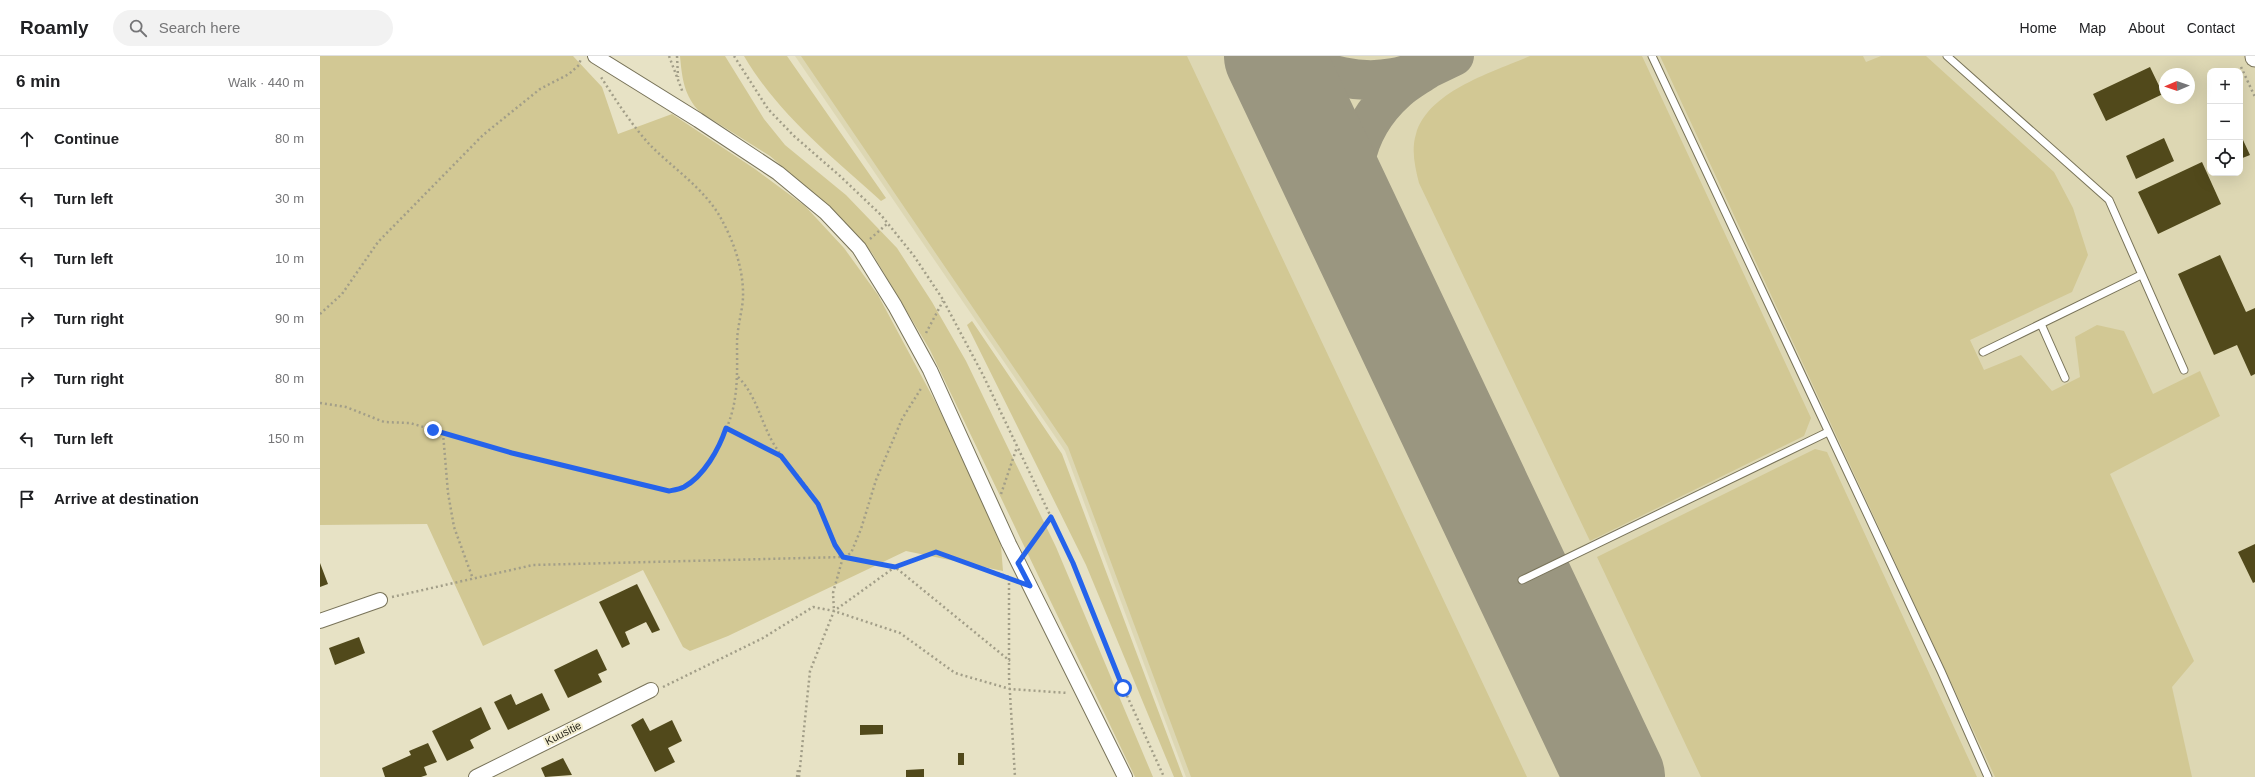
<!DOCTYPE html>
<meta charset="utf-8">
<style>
:root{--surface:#fff;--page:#f2f2f2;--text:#202124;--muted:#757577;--line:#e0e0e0}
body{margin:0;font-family:Helvetica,sans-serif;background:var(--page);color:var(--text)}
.controls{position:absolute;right:12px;top:12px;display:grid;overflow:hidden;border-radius:8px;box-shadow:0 4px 16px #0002}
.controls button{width:36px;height:36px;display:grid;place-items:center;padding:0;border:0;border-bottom:1px solid var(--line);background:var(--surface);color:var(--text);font:20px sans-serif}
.compass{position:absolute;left:1839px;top:12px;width:36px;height:36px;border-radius:50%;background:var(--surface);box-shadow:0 4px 16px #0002;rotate:268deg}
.stop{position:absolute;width:12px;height:12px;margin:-9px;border:3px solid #2563eb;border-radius:50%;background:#fff}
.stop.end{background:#2563eb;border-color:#fff;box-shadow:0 1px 4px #0008}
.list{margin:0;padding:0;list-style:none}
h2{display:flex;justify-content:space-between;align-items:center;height:52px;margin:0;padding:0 16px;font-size:17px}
h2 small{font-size:13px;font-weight:400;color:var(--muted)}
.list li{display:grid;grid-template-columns:26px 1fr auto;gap:12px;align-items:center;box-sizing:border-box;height:60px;padding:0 16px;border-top:1px solid var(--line)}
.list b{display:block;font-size:15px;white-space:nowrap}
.list em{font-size:13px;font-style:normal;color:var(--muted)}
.icon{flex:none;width:22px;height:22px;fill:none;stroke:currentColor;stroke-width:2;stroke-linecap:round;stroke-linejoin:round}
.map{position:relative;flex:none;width:1935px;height:721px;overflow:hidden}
header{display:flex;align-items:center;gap:24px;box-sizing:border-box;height:56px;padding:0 20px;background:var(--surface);border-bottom:1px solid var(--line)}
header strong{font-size:19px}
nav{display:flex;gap:22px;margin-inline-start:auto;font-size:14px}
.search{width:280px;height:36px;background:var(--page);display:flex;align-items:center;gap:10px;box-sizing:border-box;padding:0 14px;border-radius:22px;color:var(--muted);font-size:15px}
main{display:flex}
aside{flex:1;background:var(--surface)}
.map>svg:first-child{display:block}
.built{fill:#ddd7b3;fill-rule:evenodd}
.green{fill:#d2c894}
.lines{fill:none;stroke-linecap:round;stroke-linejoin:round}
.taxiway{stroke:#9a9680;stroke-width:40}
.runway{stroke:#9a9680;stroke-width:100}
.building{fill:#51491b}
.lane-casing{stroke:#787359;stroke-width:9}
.street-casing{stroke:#787359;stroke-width:16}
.secondary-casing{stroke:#787359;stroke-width:21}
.path{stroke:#a29e88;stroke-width:2.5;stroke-dasharray:2 3;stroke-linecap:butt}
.lane{stroke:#fff;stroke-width:7}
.street{stroke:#fff;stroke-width:14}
.secondary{stroke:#fff;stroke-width:19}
.route{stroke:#2563eb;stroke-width:5}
.labels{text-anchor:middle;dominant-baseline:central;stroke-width:4;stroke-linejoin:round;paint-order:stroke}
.street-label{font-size:11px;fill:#2c2a1f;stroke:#f4efd2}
</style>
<header>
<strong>Roamly</strong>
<div class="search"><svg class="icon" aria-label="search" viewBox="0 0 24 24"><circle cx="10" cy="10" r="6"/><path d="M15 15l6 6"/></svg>Search here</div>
<nav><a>Home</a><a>Map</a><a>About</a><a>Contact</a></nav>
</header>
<main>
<aside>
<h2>6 min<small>Walk · 440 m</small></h2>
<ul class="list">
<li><svg class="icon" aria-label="ahead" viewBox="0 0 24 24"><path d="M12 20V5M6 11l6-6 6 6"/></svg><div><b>Continue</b></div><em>80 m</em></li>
<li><svg class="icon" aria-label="left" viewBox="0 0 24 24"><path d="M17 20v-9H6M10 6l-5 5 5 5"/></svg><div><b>Turn left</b></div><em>30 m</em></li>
<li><svg class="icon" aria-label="left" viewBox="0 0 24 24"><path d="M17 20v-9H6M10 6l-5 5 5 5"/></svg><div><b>Turn left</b></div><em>10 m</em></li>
<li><svg class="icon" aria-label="right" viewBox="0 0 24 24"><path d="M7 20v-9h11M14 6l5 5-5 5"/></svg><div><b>Turn right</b></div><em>90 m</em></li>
<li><svg class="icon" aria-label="right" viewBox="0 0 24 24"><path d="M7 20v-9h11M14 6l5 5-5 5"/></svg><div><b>Turn right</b></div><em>80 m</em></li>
<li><svg class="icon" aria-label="left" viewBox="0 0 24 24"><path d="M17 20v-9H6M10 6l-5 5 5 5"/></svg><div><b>Turn left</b></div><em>150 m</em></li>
<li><svg class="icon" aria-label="arrive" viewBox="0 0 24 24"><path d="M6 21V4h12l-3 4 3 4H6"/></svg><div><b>Arrive at destination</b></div></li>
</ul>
</aside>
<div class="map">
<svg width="1935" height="721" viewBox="0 0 1935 721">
<rect width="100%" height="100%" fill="#e7e2c5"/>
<path class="built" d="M 475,0 L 1935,0 L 1935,721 L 866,721 L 745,395 ZM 1890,15 L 1920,15 L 1920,117 L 1890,117 ZM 1845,18 L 1869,18 L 1869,42 L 1845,42 Z"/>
<path class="green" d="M 0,0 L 253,0 L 282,31 L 298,78 L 352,58 L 435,113 L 485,150 L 524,192 L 558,239 L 617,349 L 680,478 L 683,515 L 586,495 L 408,580 L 370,595 L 363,591 L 323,514 L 163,590 L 107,468 L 0,469 Z
M 360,0 L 405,0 L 444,63 L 465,89 L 526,139 L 577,192 L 612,246 L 646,305 L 736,491 L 833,721 L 815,721 L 610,294 L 552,197 L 513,154 L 450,100 L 380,56 C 364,40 362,22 360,0 Z
M 424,0 L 467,0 L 566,142 L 561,145 C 511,100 458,58 424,0 Z
M 481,0 L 867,0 L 1207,721 L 871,721 L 748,391 Z
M 1210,0 L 1322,0 L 1491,362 L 1484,380 L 1270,485 L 1099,127 C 1095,111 1091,94 1096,78 C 1108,35 1173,16 1210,0 Z
M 1340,0 L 1543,0 L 1546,6 L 1561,0 L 1606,0 L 1734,116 L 1753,152 L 1768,199 L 1752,236 L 1650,284 L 1664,314 L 1701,299 L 1732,335 L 1760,321 L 1755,281 L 1777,269 L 1804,275 L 1833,338 L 1880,315 L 1900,360 L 1790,418 L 1874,605 L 1852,631 L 1872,721 L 1675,721 Z
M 652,265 L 742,398 L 863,721 L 854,721 L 766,509 L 647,269 Z
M 1495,393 L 1507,396 L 1657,721 L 1381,721 L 1277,501 Z"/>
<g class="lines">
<path class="taxiway" d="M 976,0 C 1001,21 1042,28 1074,22 C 1085,20 1096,16 1107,13 C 1097,20 1086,26 1077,34 C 1030,76 1023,132 1044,189
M 1107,13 L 1134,0"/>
<path class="runway" d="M 954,0 L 1295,721"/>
</g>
<path class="building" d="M 1830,11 L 1843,38 L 1786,65 L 1773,38 Z
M 1844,82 L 1854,105 L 1816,123 L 1806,100 Z
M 1923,84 L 1930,99 L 1920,103 L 1920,86 Z
M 1882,106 L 1901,148 L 1838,178 L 1818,136 Z
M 1900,199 L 1926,256 L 1935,252 L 1935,318 L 1931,320 L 1917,289 L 1894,299 L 1858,218 Z
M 1935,488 L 1935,526 L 1933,527 L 1918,496 Z
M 0,507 L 8,528 L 0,531 Z
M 317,528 L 340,574 L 332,577 L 326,566 L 305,576 L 310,588 L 302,592 L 279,546 Z
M 39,581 L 45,597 L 15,609 L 9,592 Z
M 277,593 L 287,614 L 278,618 L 282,626 L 248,642 L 234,614 Z
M 222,637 L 230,654 L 188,674 L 174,646 L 191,638 L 196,649 Z
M 161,651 L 171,673 L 150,684 L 154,692 L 127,705 L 112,675 Z
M 323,662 L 330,675 L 352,664 L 362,685 L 348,692 L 355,706 L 335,716 L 311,669 Z
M 540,669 L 563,669 L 563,678 L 540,679 Z
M 108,687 L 117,706 L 104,711 L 107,719 L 101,721 L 65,721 L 62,712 L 91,699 L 89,695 Z
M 638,697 L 644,697 L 644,709 L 638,709 Z
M 243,702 L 252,719 L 225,721 L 221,712 Z
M 604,713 L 604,721 L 586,721 L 586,714 Z"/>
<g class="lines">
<defs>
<path id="lane" d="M 1332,0 L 1621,615 L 1668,721
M 1627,0 L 1789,144 L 1864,314
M 1721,268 L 1745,322
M 1663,296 L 1821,219
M 1202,524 L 1508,376"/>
<path id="street" d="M 275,0 L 378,64 L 458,117 L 505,156 L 539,192 L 575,250 L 610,314 L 689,488 L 805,721
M 0,565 L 60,544
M 156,721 L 331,634"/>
<path id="secondary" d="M 1935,0 L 1935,1"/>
</defs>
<use href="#lane" class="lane-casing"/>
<use href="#street" class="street-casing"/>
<use href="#secondary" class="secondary-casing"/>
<path class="path" d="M 349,0 L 363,37
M 357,0 L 358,21
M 414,0 L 448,53 L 474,80 L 520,120 L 561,159 L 594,200 L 622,242 L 663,319 L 753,507 L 803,631 L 844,721
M 1921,11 L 1935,41
M 550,183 L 568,167
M 0,258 L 22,238 L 58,186 L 163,79 L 220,33 L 249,18 L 259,9 L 261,2
M 606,277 L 623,245
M 418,321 C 436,339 440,363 452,385 C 465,408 486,426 498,449 C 508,466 512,485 523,501 L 513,537 L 514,555
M 0,347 L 26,351 L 64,366 L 90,367 L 192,397 L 349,435 C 354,434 359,433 364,431 C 388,419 409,374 414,348 C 418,327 417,307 417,287 C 417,272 422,257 423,242 C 424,213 413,183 399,159 C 382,131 353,112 331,90 C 313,71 295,43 281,21
M 407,372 L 460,399
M 123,377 L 128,437 L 134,471 L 153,523
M 681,438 L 697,391
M 708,493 L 731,461
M 524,501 L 531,497 L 541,473 L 556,424 L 582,363 L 602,331
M 689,522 L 689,621 L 695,721
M 72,541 L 213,509 L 523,501 L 575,511 L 690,605
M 343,631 L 443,582 L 493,551 L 514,555 L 580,577 L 635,617 L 690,633 L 748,637
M 477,721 L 478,713
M 479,721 L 490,615 L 514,555 L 575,511 L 616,496 L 689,521"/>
<use href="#lane" class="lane"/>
<use href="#street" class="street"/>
<use href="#secondary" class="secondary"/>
</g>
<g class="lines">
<path class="route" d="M 113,374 L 192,397 L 349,435 C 354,434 360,433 364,431 C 384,420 399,393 406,372 L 461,400 L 498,448 L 515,489 L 523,501 L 575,511 L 616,496 L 710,530 L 698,507 L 731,461 L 753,507 L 803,632"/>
</g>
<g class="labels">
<g class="street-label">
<text transform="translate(243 677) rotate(-27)">Kuusitie</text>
</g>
</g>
</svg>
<div class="controls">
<button>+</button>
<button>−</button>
<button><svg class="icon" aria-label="locate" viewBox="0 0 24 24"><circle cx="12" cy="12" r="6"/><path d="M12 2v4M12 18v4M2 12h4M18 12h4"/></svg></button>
</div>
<svg class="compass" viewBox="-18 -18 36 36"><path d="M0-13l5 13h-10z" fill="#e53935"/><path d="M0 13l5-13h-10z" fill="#757577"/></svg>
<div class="stop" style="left:803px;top:632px"></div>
<div class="stop end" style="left:113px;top:374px"></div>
</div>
</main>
